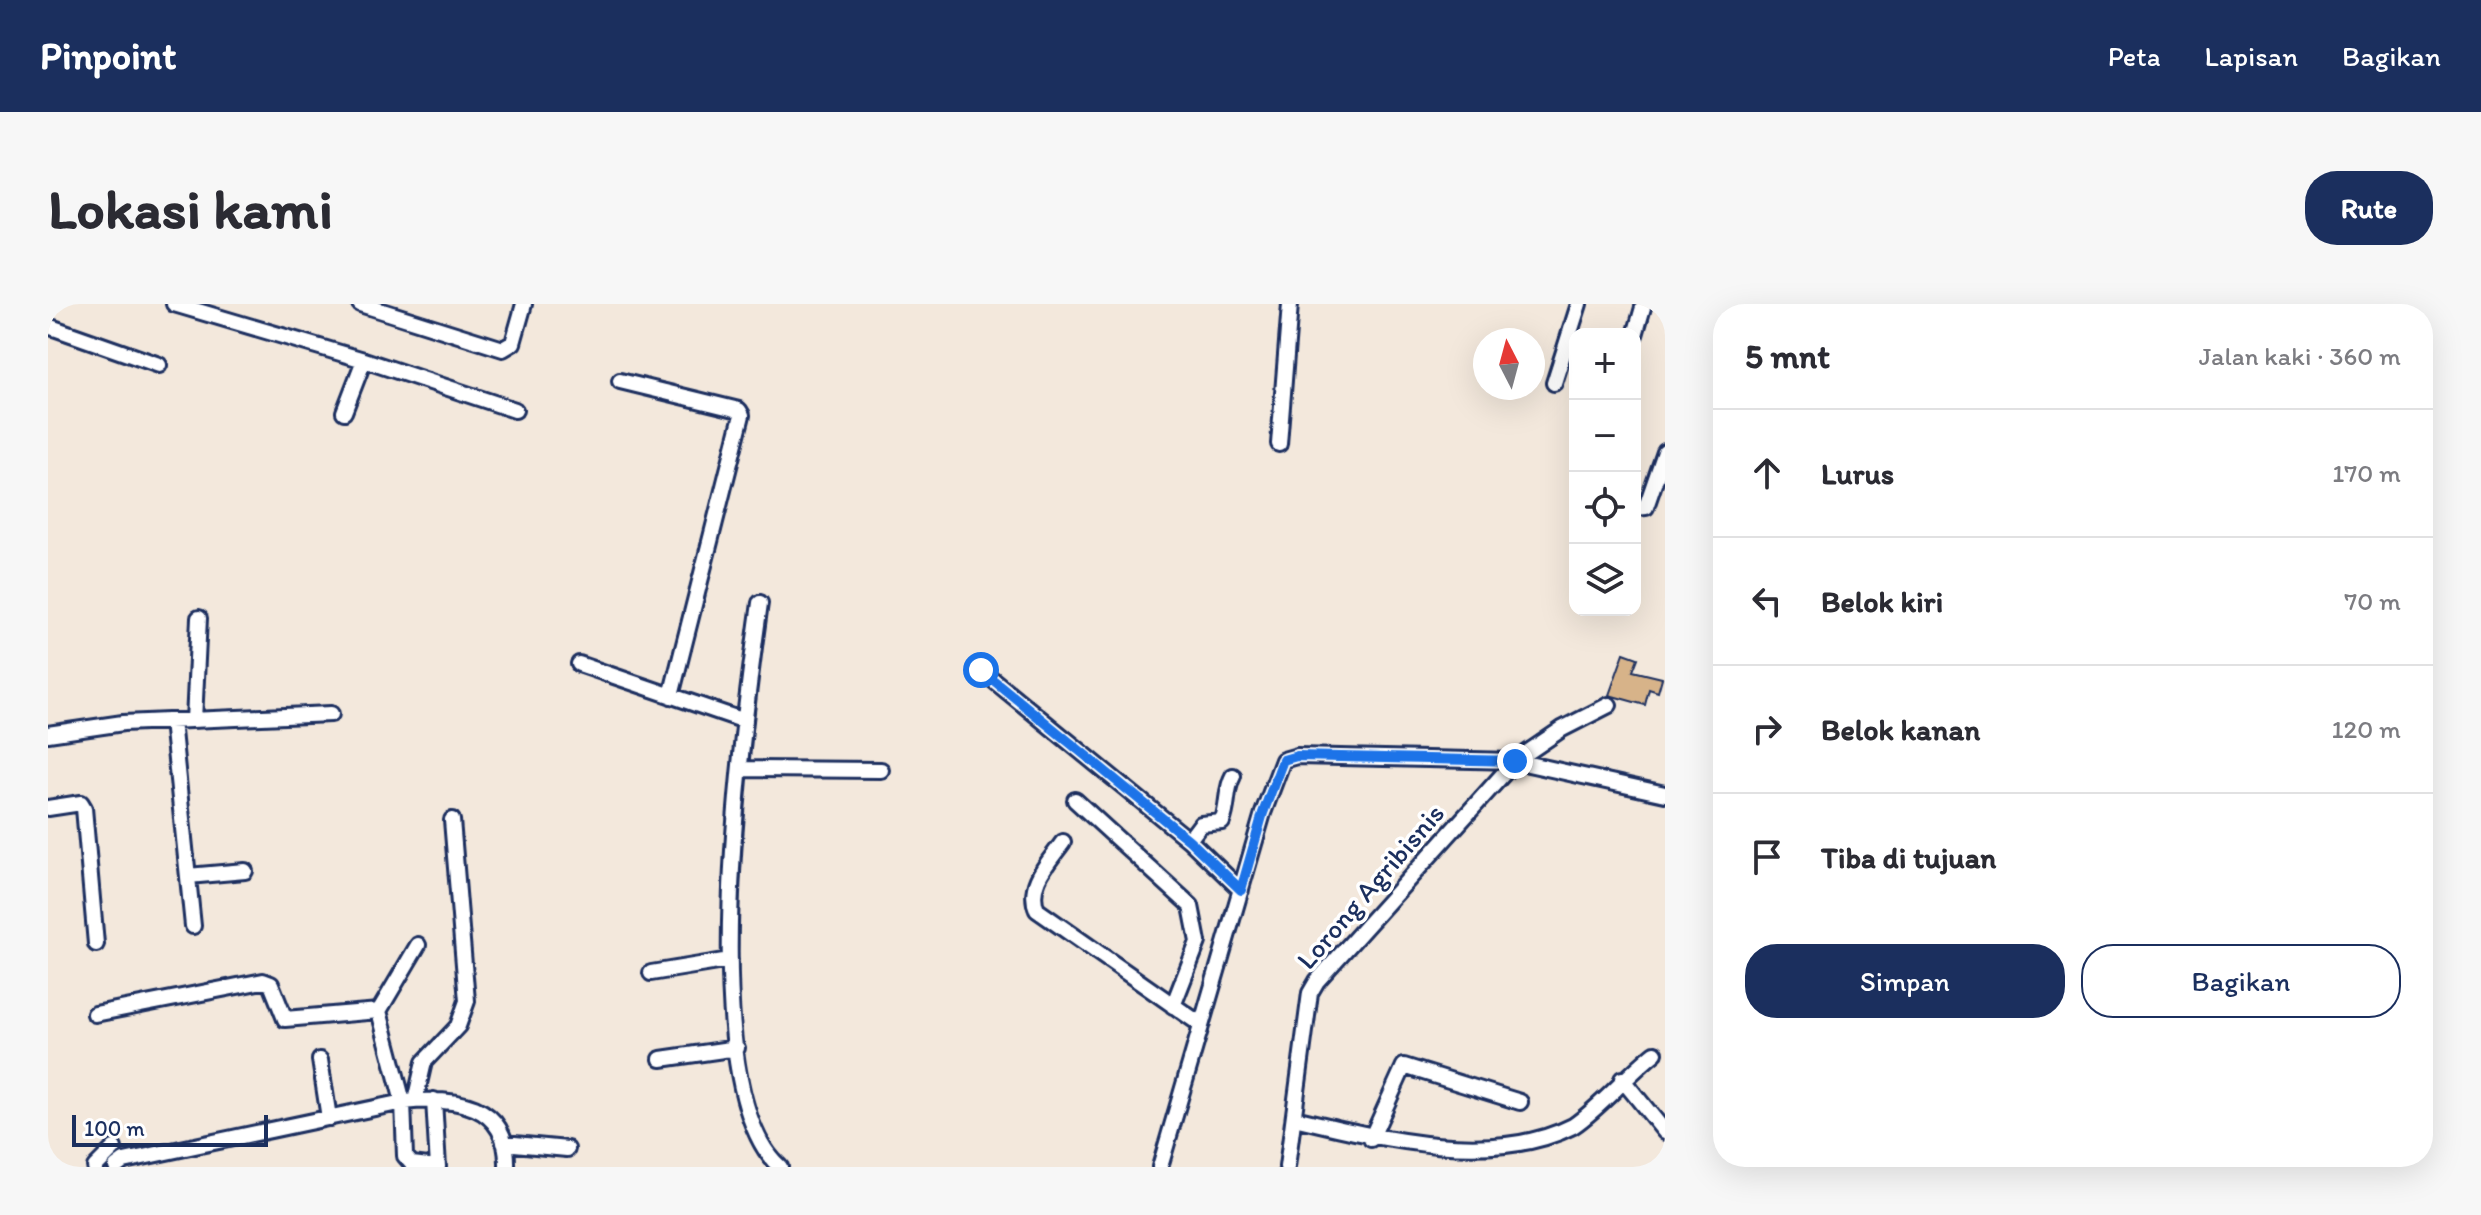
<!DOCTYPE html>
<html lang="id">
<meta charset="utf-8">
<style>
:root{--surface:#fff;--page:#f7f7f7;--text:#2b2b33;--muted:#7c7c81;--line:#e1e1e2;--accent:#1b2f5e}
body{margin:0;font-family:Itim,sans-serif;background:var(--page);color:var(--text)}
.controls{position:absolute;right:24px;top:24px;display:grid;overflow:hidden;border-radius:16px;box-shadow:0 8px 32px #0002}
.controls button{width:72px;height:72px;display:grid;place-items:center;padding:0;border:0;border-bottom:2px solid var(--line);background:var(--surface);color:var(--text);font:40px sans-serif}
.compass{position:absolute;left:1425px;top:24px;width:72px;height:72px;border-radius:50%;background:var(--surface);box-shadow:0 8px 32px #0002;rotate:354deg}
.scale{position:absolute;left:24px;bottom:20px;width:196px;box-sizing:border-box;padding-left:8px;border:4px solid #1b2f5e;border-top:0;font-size:22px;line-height:28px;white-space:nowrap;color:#1b2f5e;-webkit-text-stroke:6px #fff;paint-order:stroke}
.stop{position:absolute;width:24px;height:24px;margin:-18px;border:6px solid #1a73e8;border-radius:50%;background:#fff}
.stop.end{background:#1a73e8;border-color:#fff;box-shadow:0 2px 8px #0008}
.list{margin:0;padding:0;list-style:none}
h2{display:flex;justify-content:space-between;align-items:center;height:104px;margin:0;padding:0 32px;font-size:34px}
h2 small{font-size:26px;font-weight:400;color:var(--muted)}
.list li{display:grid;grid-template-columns:52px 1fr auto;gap:24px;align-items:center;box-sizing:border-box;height:128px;padding:0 32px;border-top:2px solid var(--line)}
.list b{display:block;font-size:30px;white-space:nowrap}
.list em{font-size:26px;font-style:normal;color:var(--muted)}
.actions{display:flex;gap:16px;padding:24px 32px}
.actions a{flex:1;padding:18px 0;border:2px solid var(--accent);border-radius:32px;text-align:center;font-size:28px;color:var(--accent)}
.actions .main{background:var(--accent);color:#fff}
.icon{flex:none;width:44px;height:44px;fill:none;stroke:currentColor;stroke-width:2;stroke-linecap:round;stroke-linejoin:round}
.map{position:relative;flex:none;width:1617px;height:863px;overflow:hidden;border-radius:32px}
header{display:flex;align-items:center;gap:48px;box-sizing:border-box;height:112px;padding:0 40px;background:var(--accent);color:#fff}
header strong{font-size:38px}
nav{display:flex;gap:44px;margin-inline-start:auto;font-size:28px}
.intro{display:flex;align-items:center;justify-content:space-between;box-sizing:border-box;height:192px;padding:0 48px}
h1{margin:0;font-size:56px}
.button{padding:20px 36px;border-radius:32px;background:var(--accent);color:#fff;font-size:28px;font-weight:700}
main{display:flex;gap:48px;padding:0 48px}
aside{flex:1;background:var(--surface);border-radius:32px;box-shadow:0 8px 32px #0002}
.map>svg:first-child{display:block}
.building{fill:#d7b389;stroke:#1b2f5e;stroke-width:2}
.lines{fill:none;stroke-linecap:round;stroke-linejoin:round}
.minor-casing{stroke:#1b2f5e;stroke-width:20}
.minor{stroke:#fff;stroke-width:14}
.route{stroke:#1a73e8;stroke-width:10}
.labels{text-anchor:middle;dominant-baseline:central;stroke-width:7;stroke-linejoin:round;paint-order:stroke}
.street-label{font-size:28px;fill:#1b2f5e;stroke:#fff}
</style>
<header>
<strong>Pinpoint</strong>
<nav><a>Peta</a><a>Lapisan</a><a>Bagikan</a></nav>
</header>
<div class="intro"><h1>Lokasi kami</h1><a class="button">Rute</a></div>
<main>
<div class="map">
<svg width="1617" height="863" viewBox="0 0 1617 863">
<rect width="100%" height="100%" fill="#f3e8dc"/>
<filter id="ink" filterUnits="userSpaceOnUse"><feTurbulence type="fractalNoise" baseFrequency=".0125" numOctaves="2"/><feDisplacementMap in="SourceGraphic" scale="16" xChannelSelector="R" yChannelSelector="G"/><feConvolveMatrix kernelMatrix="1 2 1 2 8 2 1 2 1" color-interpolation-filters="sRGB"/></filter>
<g filter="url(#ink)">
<path class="building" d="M 1576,349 L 1590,354 L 1585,367 L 1614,374 L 1610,388 L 1601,385 L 1597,401 L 1561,391 Z"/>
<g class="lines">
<defs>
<path id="minor" d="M 126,0 L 316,56 L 296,108
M 312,0 L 455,45 L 465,39 L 476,0
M 0,22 L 111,61
M 1587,31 L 1596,0
M 316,56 L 467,106
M 572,77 L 691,106 L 694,111 L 623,392
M 1506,79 L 1531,0
M 1231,140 L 1242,0
M 1587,204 L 1598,203 L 1617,148
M 712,299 C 696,413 643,785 732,863
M 531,360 L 697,417
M 933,366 L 1141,536 L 1193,586
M 146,416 L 151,314
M 124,417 L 145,622
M 0,430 L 75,419 L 283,410
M 692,465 L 833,466
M 1027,496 L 1143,602 L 1150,638 L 1125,702
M 0,504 L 33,499 L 36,504 L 48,640
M 1141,536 L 1153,520 L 1174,518 C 1181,501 1177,486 1185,472
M 1015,538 C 1001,558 978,580 989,606 L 1152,720
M 140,572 L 197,567
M 370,641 L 331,707 L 355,798 L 357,852 L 364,860 L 388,863
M 603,669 L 682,656
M 47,710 L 215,677 L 223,680 L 237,715 L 331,707
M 613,755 L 689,744
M 272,756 L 281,814
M 1574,775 L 1617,828
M 386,796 L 390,863
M 367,797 L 376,758 L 410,722 L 419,697 L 404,516
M 1246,814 C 1330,834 1445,863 1525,822 C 1553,803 1579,771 1607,749
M 1323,835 L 1356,762 L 1472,798
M 456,839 L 519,845
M 47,863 L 66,844
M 68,863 L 76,857 L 355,798 C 406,793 461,798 459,863
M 1112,863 L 1215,509 L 1235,456 L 1249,452 L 1467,457 L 1514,425 L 1561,401
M 1239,863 L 1262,689 L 1269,677 L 1467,457 L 1617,490"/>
</defs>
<use href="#minor" class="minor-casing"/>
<use href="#minor" class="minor"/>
</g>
</g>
<g class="lines" filter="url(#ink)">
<path class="route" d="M 933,366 L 1141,536 L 1193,586 L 1215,509 L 1235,456 L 1249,452 L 1467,457"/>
</g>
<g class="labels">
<g class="street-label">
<text transform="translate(1322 582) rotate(-49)">Lorong Agribisnis</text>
</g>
</g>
</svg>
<div class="controls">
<button>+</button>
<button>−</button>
<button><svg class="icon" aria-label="locate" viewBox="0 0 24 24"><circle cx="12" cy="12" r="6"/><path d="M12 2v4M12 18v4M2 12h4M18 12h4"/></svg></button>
<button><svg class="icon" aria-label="layers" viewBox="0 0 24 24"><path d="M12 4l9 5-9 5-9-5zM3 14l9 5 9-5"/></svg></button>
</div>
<svg class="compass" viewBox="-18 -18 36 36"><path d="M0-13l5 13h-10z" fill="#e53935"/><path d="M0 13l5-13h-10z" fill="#7c7c81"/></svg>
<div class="scale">100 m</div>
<div class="stop" style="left:933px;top:366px"></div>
<div class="stop end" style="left:1467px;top:457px"></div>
</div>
<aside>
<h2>5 mnt<small>Jalan kaki · 360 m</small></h2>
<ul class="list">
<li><svg class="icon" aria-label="ahead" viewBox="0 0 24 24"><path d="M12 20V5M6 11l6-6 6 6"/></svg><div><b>Lurus</b></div><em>170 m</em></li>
<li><svg class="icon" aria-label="left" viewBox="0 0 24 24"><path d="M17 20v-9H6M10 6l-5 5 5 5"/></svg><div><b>Belok kiri</b></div><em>70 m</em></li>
<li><svg class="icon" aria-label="right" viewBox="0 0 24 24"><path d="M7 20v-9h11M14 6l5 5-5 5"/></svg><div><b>Belok kanan</b></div><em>120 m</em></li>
<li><svg class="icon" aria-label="arrive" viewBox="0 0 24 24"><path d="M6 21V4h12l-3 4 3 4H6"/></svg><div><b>Tiba di tujuan</b></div></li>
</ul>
<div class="actions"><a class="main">Simpan</a><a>Bagikan</a></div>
</aside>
</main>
